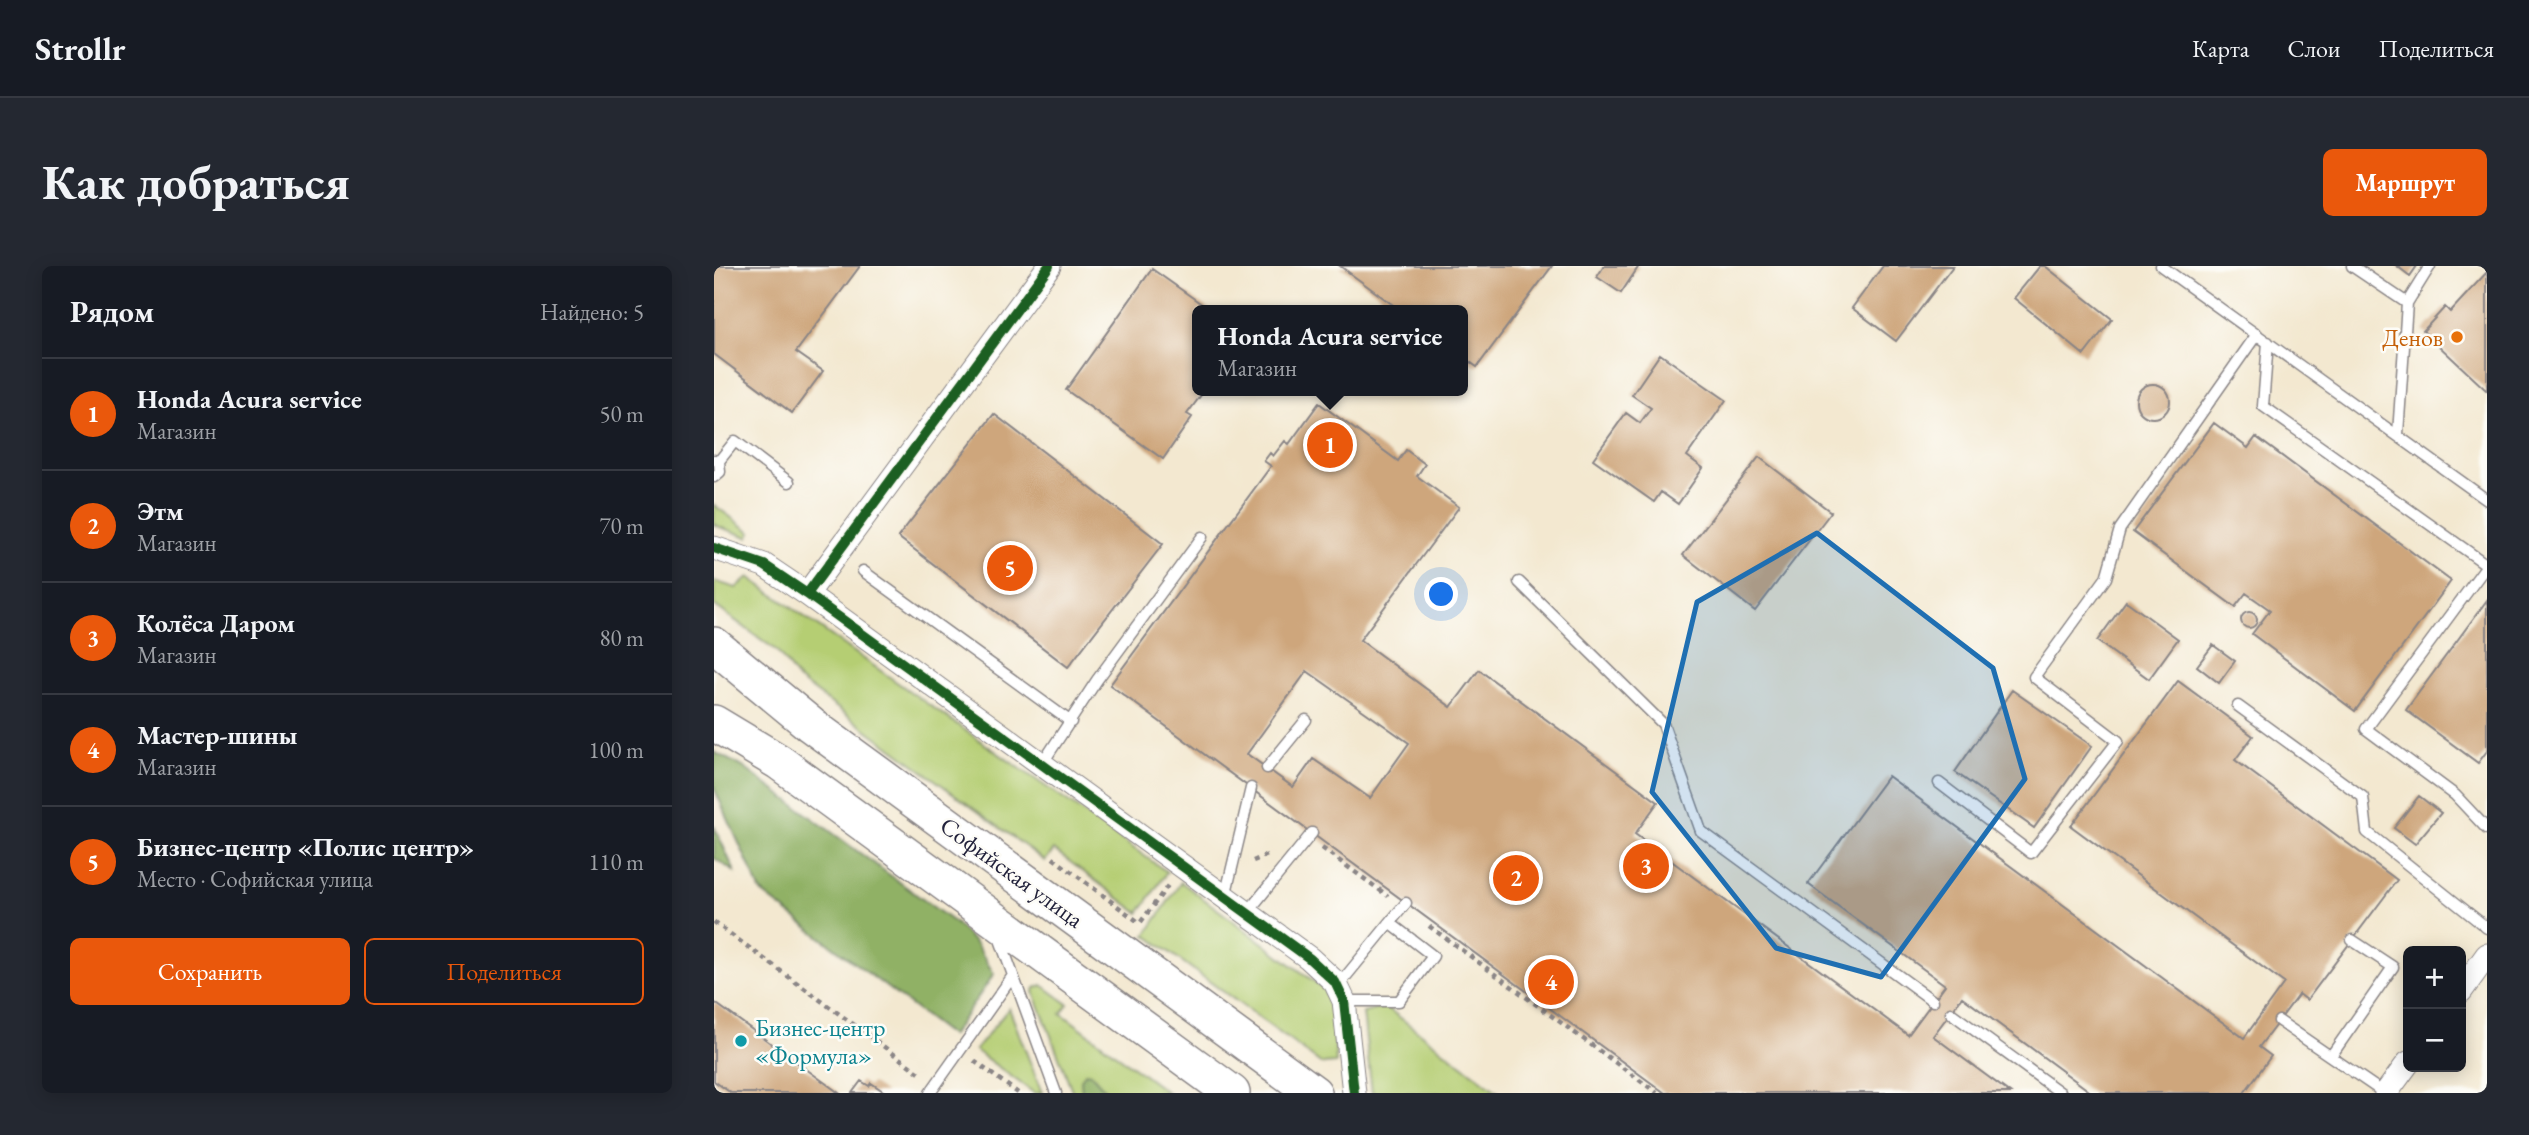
<!DOCTYPE html>
<html lang="ru">
<meta charset="utf-8">
<style>
:root{--surface:#171b24;--page:#242831;--text:#f1f3f6;--muted:#9ea1a6;--line:#363941;--accent:#ea580c}
body{margin:0;font-family:"EB Garamond",serif;background:var(--page);color:var(--text)}
.controls{position:absolute;right:21px;bottom:21px;display:grid;overflow:hidden;border-radius:10px;box-shadow:0 4px 18px #0003}
.controls button{width:63px;height:63px;display:grid;place-items:center;padding:0;border:0;border-bottom:2px solid var(--line);background:var(--surface);color:var(--text);font:35px sans-serif}
.you{position:absolute;left:728px;top:329px;width:24px;height:24px;margin:-18px;border:5px solid #fff;border-radius:50%;background:#1a73e8;box-shadow:0 0 0 10px #1a73e833}
.badge{display:grid;place-items:center;width:46px;height:46px;border-radius:50%;background:var(--accent);color:#fff;font-size:23px;font-weight:700}
.pin{position:absolute;translate:-50% -50%;border:4px solid #fff;box-shadow:0 2px 7px #0006}
.popup{position:absolute;left:478px;top:39px;width:276px;height:91px;box-sizing:border-box;display:grid;place-content:center;border-radius:10px;background:var(--surface);filter:drop-shadow(0 2px 5px #0005);font-size:23px;white-space:nowrap;color:var(--muted)}
.popup b{font-size:26px;color:var(--text)}
.popup::after{content:'';position:absolute;left:50%;top:100%;margin-left:-14px;border:14px solid transparent;border-top-color:var(--surface)}
.list{margin:0;padding:0;list-style:none}
h2{display:flex;justify-content:space-between;align-items:center;height:91px;margin:0;padding:0 28px;font-size:30px}
h2 small{font-size:23px;font-weight:400;color:var(--muted)}
.list li{display:grid;grid-template-columns:46px 1fr auto;gap:21px;align-items:center;box-sizing:border-box;height:112px;padding:0 28px;border-top:2px solid var(--line)}
.list b{display:block;font-size:26px;white-space:nowrap}
.list p{margin:0;font-size:23px;white-space:nowrap;color:var(--muted)}
.list em{font-size:23px;font-style:normal;color:var(--muted)}
.actions{display:flex;gap:14px;padding:21px 28px}
.actions a{flex:1;padding:16px 0;border:2px solid var(--accent);border-radius:10px;text-align:center;font-size:24px;color:var(--accent)}
.actions .main{background:var(--accent);color:#fff}
.map{position:relative;flex:none;width:1773px;height:827px;overflow:hidden;border-radius:10px}
header{display:flex;align-items:center;gap:42px;box-sizing:border-box;height:98px;padding:0 35px;background:var(--surface);border-bottom:2px solid var(--line)}
header strong{font-size:33px}
nav{display:flex;gap:38px;margin-inline-start:auto;font-size:24px}
.intro{display:flex;align-items:center;justify-content:space-between;box-sizing:border-box;height:168px;padding:0 42px}
h1{margin:0;font-size:49px}
.button{padding:18px 32px;border-radius:10px;background:var(--accent);color:#fff;font-size:24px;font-weight:700}
main{display:flex;gap:42px;padding:0 42px}
aside{flex:1;background:var(--surface);border-radius:10px;box-shadow:0 4px 18px #0003}
.map>svg:first-child{display:block}
.green{fill:#b5ce73;stroke:#6c7857;stroke-width:2}
.forest{fill:#90b165;stroke:#596a50;stroke-width:2}
.building{fill:#cea67c;fill-rule:evenodd}
.lines{fill:none;stroke-linecap:round;stroke-linejoin:round}
.service-casing{stroke:#8a8586;stroke-width:13}
.minor-casing{stroke:#8a8586;stroke-width:25}
.primary-casing{stroke:#8a8586;stroke-width:38}
.path{stroke:#8a8586;stroke-width:4.5;stroke-dasharray:5 5;stroke-linecap:butt}
.service{stroke:#fff;stroke-width:10}
.minor{stroke:#fff;stroke-width:23}
.primary{stroke:#fff;stroke-width:35}
.cycleway-casing{stroke:#fdfcf7;stroke-width:15}
.cycleway{stroke:#1b5e20;stroke-width:10}
.marked{fill:#1f6fb2;fill-opacity:0.2;stroke:#1f6fb2;stroke-width:5;stroke-linejoin:round}
.food-dot{fill:#e8710a;stroke:#fdfcf7;stroke-width:2.5}
.culture-dot{fill:#0f9aa8;stroke:#fdfcf7;stroke-width:2.5}
.labels{text-anchor:middle;dominant-baseline:central;stroke-width:5;stroke-linejoin:round;paint-order:stroke}
.food-label{font-size:24px;fill:#c56008;stroke:#fdfcf7;text-anchor:end}
.street-label{font-size:24px;fill:#22223b;stroke:#fdfcf7}
.culture-label{font-size:24px;fill:#0d838f;stroke:#fdfcf7;text-anchor:start}
</style>
<header>
<strong>Strollr</strong>
<nav><a>Карта</a><a>Слои</a><a>Поделиться</a></nav>
</header>
<div class="intro"><h1>Как добраться</h1><a class="button">Маршрут</a></div>
<main>
<aside>
<h2>Рядом<small>Найдено: 5</small></h2>
<ul class="list">
<li><span class="badge">1</span><div><b>Honda Acura service</b><p>Магазин</p></div><em>50 m</em></li>
<li><span class="badge">2</span><div><b>Этм</b><p>Магазин</p></div><em>70 m</em></li>
<li><span class="badge">3</span><div><b>Колёса Даром</b><p>Магазин</p></div><em>80 m</em></li>
<li><span class="badge">4</span><div><b>Мастер-шины</b><p>Магазин</p></div><em>100 m</em></li>
<li><span class="badge">5</span><div><b>Бизнес-центр «Полис центр»</b><p>Место · Софийская улица</p></div><em>110 m</em></li>
</ul>
<div class="actions"><a class="main">Сохранить</a><a>Поделиться</a></div>
</aside>
<div class="map">
<svg width="1773" height="827" viewBox="0 0 1773 827">
<rect width="100%" height="100%" fill="#fdfcf7"/>
<filter id="ink" filterUnits="userSpaceOnUse"><feTurbulence type="fractalNoise" baseFrequency=".0143" numOctaves="2"/><feDisplacementMap in="SourceGraphic" scale="14" xChannelSelector="R" yChannelSelector="G"/><feConvolveMatrix kernelMatrix="1 2 1 2 8 2 1 2 1" color-interpolation-filters="sRGB"/></filter>
<filter id="wash" filterUnits="userSpaceOnUse"><feTurbulence type="fractalNoise" baseFrequency=".00686" numOctaves="4" result="noise"/><feDisplacementMap in="SourceGraphic" scale="28" xChannelSelector="R" yChannelSelector="G"/><feGaussianBlur stdDeviation="1.57" result="paint"/><feColorMatrix in="noise" values="0 0 0 0 0 0 0 0 0 0 0 0 0 0 0 0 0 1.4 0 .05"/><feComposite in="paint" operator="in"/></filter>
<g filter="url(#wash)">
<rect width="100%" height="100%" fill="#f3e8d0"/>
<path class="green" d="M 0,239 L 37,266 L 34,271 L 0,259 Z
M 35,311 C 173,411 314,507 453,606 L 425,647 L 340,584 L 331,595 L 84,413 L 63,385 L 0,339 L 0,315 L 22,322 Z
M 467,616 L 610,723 L 619,747 L 622,797 L 608,798 L 432,669 Z
M 328,719 L 354,738 L 347,747 L 454,827 L 359,827 L 320,726 L 321,722 Z
M 672,741 L 785,827 L 658,827 L 649,747 Z
M 295,742 L 328,827 L 320,827 L 261,784 Z"/>
<path class="forest" d="M 0,486 L 29,501 L 241,657 L 262,678 L 280,708 L 237,770 L 47,626 L 0,522 Z
M 0,560 L 21,606 L 0,592 Z
M 371,807 L 377,808 L 394,827 L 368,827 L 367,814 Z"/>
<g id="blocks">
<path class="building" d="M 0,0 L 146,0 L 82,86 L 109,105 L 78,147 L 0,88 Z
M 626,0 L 838,0 L 763,101 L 749,91 L 749,44 L 686,44 Z
M 890,0 L 925,0 L 907,27 L 883,11 Z
M 1169,0 L 1239,0 L 1182,75 L 1138,42 Z
M 1326,0 L 1331,0 L 1398,53 L 1370,89 L 1300,32 Z
M 1683,0 L 1703,0 L 1696,10 Z
M 438,3 L 496,44 L 483,44 L 483,125 L 490,125 L 473,148 L 478,151 L 449,193 L 352,124 Z
M 1773,6 L 1773,125 L 1709,65 L 1731,41 L 1736,46 Z
M 946,88 L 1012,134 L 973,190 L 989,202 L 964,238 L 947,226 L 940,236 L 879,193 L 912,147 L 926,157 L 937,142 L 918,129 Z
M1422 135a17 17 0 1 1 34 0a17 17 0 1 1-34 0Z
M 605,137 L 684,195 L 692,184 L 711,198 L 703,210 L 745,241 L 646,374 L 737,441 L 765,404 L 944,536 L 921,568 L 1194,769 L 1231,719 L 1094,618 L 1174,510 L 1530,772 L 1570,717 L 1357,560 L 1464,415 L 1539,470 L 1521,494 L 1683,614 L 1593,734 L 1585,728 L 1545,781 L 1557,790 L 1530,827 L 1378,827 L 1248,731 L 1219,770 L 1296,827 L 951,827 L 396,419 L 557,200 L 550,195 L 556,187 L 559,190 L 571,175 L 575,178 ZM 593,405 L 695,477 L 656,532 L 599,493 L 579,521 L 533,488 Z
M 280,148 L 449,278 L 354,401 L 184,271 Z
M 1500,157 L 1534,182 L 1542,171 L 1737,315 L 1641,445 L 1538,368 L 1556,344 L 1532,327 L 1521,341 L 1419,266 Z
M 1045,191 L 1117,246 L 1041,345 L 969,289 Z
M 1773,334 L 1773,485 L 1764,497 L 1692,444 Z
M 1412,335 L 1464,373 L 1435,413 L 1383,375 Z
M1527 354a8 8 0 1 1 16 0a8 8 0 1 1-16 0Z
M 1499,379 L 1521,395 L 1505,417 L 1483,400 Z
M 1298,424 L 1378,480 L 1320,562 L 1241,506 Z
M 1705,530 L 1727,547 L 1701,578 L 1680,562 Z
M 0,736 L 125,827 L 17,827 L 0,815 Z
M 147,815 L 155,820 L 157,817 L 172,827 L 138,827 Z"/>
</g>
</g>
<g filter="url(#ink)">
<use href="#blocks" fill-opacity="0" stroke="#8a8586" stroke-width="2"/>
<g class="lines">
<defs>
<path id="service" d="M 1447,0 L 1773,234
M 1638,0 L 1693,37
M 1554,76 L 1549,140 L 1773,299 L 1652,463 L 1741,529 L 1773,563
M 1684,168 L 1693,37 L 1716,0
M 0,194 L 5,195 L 6,206 L 0,211
M 5,195 L 21,175 L 75,216
M 149,305 L 357,456
M 805,316 L 949,458 L 987,565 L 1219,735
M 1524,440 L 1649,531 L 1653,566 L 1773,662
M 328,498 L 383,414 L 488,271
M 553,502 L 592,454
M 1225,517 L 1317,587 L 1404,475 L 1320,411 L 1392,312 L 1406,263 L 1543,68
M 511,631 L 537,522
M 533,647 L 598,567
M 284,668 L 342,827
M 624,720 L 692,637
M 630,735 L 685,735 L 719,690 L 676,657
M 1237,747 L 1347,827
M 1565,755 L 1670,827
M 1617,790 L 1679,701 L 1638,674
M 216,827 L 298,711"/>
<path id="minor" d="M 0,282 L 50,299 L 93,328 L 595,692 L 621,716 L 630,735 L 640,827
M 93,328 L 335,0
M 1747,725 L 1773,689
M 1672,827 L 1694,797"/>
<path id="primary" d="M 0,379 L 97,459 L 600,827
M 0,457 L 65,496 L 518,827"/>
</defs>
<use href="#service" class="service-casing"/>
<use href="#minor" class="minor-casing"/>
<use href="#primary" class="primary-casing"/>
<path class="path" d="M 608,582 L 674,630
M 339,592 L 426,657 L 455,618
M 539,595 L 556,588
M 0,656 L 207,808
M 715,660 L 943,827
M 260,795 L 304,827"/>
<use href="#service" class="service"/>
<use href="#minor" class="minor"/>
<use href="#primary" class="primary"/>
<defs>
<path id="cycleway" d="M 0,282 L 50,299 L 93,328 L 595,692 L 621,716 L 630,735 L 640,827
M 93,328 L 335,0"/>
</defs>
<use href="#cycleway" class="cycleway-casing"/>
<use href="#cycleway" class="cycleway"/>
</g>
</g>
<path class="marked" d="M 1103,267 L 1279,402 L 1311,513 L 1167,711 L 1062,682 L 938,526 L 983,336 Z"/>
<circle class="food-dot" cx="1743" cy="71" r="7"/>
<circle class="culture-dot" cx="27" cy="775" r="7"/>
<g class="labels">
<g class="food-label">
<text x="1729" y="71">Денов</text>
</g>
<g class="street-label">
<text transform="translate(298 606) rotate(36)">Софийская улица</text>
</g>
<g class="culture-label">
<text x="41" y="761">Бизнес-центр<tspan x="41" dy="28">«Формула»</tspan></text>
</g>
</g>
</svg>
<div class="controls">
<button>+</button>
<button>−</button>
</div>
<div class="you"></div>
<div class="pin badge" style="left:616px;top:179px">1</div>
<div class="popup"><b>Honda Acura service</b>Магазин</div>
<div class="pin badge" style="left:802px;top:612px">2</div>
<div class="pin badge" style="left:932px;top:600px">3</div>
<div class="pin badge" style="left:837px;top:716px">4</div>
<div class="pin badge" style="left:296px;top:302px">5</div>
</div>
</main>
